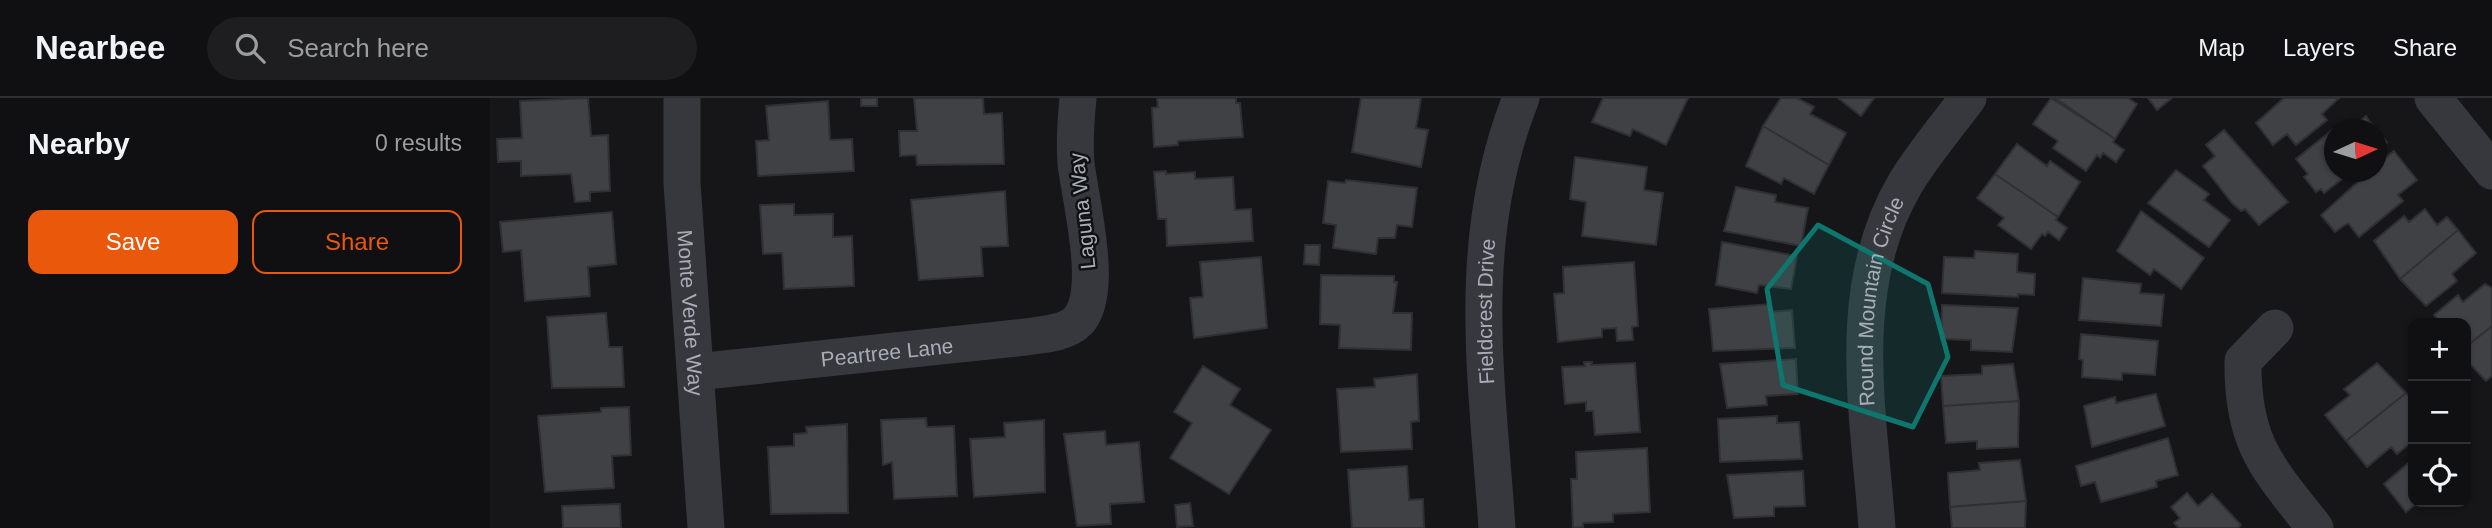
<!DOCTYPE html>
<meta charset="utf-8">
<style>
:root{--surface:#101012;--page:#1e1e20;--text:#f1f3f6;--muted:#9c9d9f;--line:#303032;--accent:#ea580c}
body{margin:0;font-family:Helvetica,sans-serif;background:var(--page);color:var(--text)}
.controls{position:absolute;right:21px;bottom:21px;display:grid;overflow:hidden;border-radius:14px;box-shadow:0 2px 5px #0004}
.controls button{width:63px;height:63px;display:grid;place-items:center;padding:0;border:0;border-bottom:2px solid var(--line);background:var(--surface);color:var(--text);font:35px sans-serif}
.compass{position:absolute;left:1834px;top:21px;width:63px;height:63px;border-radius:50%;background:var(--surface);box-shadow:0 2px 5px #0004;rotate:86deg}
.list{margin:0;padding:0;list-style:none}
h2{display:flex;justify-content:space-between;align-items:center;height:91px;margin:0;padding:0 28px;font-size:30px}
h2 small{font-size:23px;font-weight:400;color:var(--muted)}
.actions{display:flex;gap:14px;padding:21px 28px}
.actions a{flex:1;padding:16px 0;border:2px solid var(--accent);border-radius:14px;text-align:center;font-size:24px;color:var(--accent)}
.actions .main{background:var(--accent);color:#fff}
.icon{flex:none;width:38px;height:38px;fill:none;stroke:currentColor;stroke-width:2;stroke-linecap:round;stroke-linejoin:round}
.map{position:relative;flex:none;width:2002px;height:430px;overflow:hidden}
header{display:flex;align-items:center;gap:42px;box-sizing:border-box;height:98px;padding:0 35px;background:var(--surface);border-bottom:2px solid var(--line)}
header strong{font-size:33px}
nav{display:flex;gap:38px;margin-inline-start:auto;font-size:24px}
.search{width:490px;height:63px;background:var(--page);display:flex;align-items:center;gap:18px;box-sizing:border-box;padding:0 24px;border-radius:38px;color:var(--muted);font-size:26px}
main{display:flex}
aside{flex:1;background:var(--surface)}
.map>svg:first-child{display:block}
.building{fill:#404145;stroke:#303034;stroke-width:2}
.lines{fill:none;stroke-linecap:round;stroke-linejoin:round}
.minor{stroke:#37383d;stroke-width:37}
.marked{fill:#0f766e;fill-opacity:0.2;stroke:#0f766e;stroke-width:5;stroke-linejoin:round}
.labels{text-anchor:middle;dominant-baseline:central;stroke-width:5;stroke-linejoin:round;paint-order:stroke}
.street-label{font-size:21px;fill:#a8adb8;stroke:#111113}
</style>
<header>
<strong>Nearbee</strong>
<div class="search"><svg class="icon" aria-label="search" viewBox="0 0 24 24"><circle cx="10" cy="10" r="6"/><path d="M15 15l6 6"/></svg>Search here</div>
<nav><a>Map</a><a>Layers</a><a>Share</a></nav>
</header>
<main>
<aside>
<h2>Nearby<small>0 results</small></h2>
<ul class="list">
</ul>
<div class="actions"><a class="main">Save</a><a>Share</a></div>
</aside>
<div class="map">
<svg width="2002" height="430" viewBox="0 0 2002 430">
<rect width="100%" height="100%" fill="#161618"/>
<path class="building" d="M 98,0 L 101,38 L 118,37 L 120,93 L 100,94 L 100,103 L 85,104 L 81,76 L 31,78 L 31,63 L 8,64 L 7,41 L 32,40 L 30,3 Z
M 371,0 L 387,0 L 387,8 L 371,8 Z
M 424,0 L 493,0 L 494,16 L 512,15 L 514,66 L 427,67 L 426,57 L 410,58 L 409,33 L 427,33 Z
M 667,0 L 746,0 L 746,5 L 750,5 L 753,39 L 688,43 L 688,47 L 664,49 L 662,10 L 668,9 Z
M 871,0 L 931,0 L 926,30 L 938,32 L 931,69 L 862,54 Z
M 1113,0 L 1198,0 L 1176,47 L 1143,31 L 1140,38 L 1102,24 Z
M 1291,0 L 1307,0 L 1324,9 L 1320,16 L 1356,35 L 1339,67 L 1273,28 Z
M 1348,0 L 1384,0 L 1371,18 Z
M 1561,0 L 1625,41 L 1623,44 L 1634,52 L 1626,64 L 1613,55 L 1610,60 L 1607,57 L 1596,73 L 1563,50 L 1568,43 L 1543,26 Z
M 1565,0 L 1638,0 L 1647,6 L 1625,41 Z
M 1658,0 L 1682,0 L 1667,12 Z
M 1794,0 L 1849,0 L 1832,16 L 1837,22 L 1806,47 L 1797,36 L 1783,47 L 1766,25 Z
M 338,3 L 340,42 L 362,41 L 364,73 L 268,78 L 266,43 L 279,42 L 276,8 Z
M 1876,18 L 1879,23 L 1897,44 L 1886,53 L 1886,32 L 1859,32 Z
M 1273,28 L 1339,67 L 1324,96 L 1294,80 L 1291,86 L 1256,68 Z
M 1734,32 L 1798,104 L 1769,127 L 1755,111 L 1751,113 L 1742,105 L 1713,68 L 1725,58 L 1716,47 Z
M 1842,32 L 1844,74 L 1861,74 L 1834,95 L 1831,91 L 1826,94 L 1814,79 L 1818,76 L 1806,61 Z
M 1527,46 L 1557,68 L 1560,63 L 1590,84 L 1568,119 L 1505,76 Z
M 1904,53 L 1927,82 L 1908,97 L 1913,103 L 1869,139 L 1858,125 L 1845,134 L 1831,117 L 1879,74 L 1886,74 L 1886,67 Z
M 1085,59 L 1157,69 L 1154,92 L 1173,95 L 1166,147 L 1092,138 L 1096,104 L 1080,101 Z
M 1686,72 L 1719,96 L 1714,102 L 1740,122 L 1719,149 L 1658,105 Z
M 676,73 L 676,76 L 705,74 L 705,81 L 743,79 L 745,112 L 761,111 L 763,143 L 677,148 L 676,121 L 668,121 L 664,74 Z
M 1505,76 L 1568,119 L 1566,122 L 1577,130 L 1569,142 L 1558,134 L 1555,138 L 1552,136 L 1541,151 L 1508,127 L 1514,120 L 1487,100 Z
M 856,82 L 927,90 L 922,129 L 907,127 L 905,140 L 888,140 L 886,156 L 843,150 L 846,127 L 833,125 L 838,83 L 855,85 Z
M 1246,89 L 1286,97 L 1285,104 L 1318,110 L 1311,148 L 1234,133 Z
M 515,93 L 518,148 L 491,149 L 493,178 L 429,182 L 421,102 Z
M 304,106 L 304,117 L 343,116 L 343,139 L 362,138 L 364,188 L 294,191 L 292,155 L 273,156 L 270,107 Z
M 1935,111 L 1947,127 L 1957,119 L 1968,132 L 1910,181 L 1884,143 L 1914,118 L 1919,124 Z
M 1651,113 L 1714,160 L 1691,191 L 1664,171 L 1660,177 L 1627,153 Z
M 122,114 L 126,166 L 98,169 L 100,198 L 35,203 L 31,152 L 13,154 L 10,124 Z
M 1968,132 L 1986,155 L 1962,176 L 1967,183 L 1936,208 L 1910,181 Z
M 1232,144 L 1307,158 L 1301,191 L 1269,187 L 1267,195 L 1226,187 Z
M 815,147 L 830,147 L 829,167 L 814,166 Z
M 1485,153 L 1528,156 L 1527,174 L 1545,176 L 1544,197 L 1528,196 L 1528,199 L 1452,195 L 1454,159 L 1484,160 Z
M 771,159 L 777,230 L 704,240 L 700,200 L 713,199 L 710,164 Z
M 1144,164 L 1148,228 L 1142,229 L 1143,242 L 1127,243 L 1126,230 L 1112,231 L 1112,239 L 1068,244 L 1064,196 L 1074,195 L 1073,169 Z
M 831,177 L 904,178 L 904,184 L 907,184 L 903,215 L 922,215 L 921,252 L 849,250 L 850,227 L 830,226 Z
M 1593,180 L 1651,186 L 1650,195 L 1674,197 L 1671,228 L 1589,222 Z
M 1995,186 L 2002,190 L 2002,228 L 1976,249 L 1976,225 L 1950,225 L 1944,217 L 1968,197 L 1973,204 Z
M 1280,206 L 1280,214 L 1302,212 L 1305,250 L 1223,253 L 1219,211 Z
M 1452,207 L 1528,210 L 1522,254 L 1481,252 L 1481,242 L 1451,241 Z
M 116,215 L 119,249 L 132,249 L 134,289 L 62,290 L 57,219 Z
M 2002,228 L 2002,278 L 1996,283 L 1976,262 L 1976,249 Z
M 1591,236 L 1668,243 L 1665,277 L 1632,275 L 1632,282 L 1592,279 L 1593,262 L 1589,261 Z
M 1306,261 L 1308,296 L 1276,298 L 1277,307 L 1237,310 L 1230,266 Z
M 1094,264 L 1102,264 L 1101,267 L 1145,265 L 1150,334 L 1105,337 L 1103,313 L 1096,313 L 1096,304 L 1075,306 L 1072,269 L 1095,268 Z
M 1887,265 L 1916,295 L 1856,343 L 1835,317 L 1860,297 L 1854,291 Z
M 1523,266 L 1529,303 L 1453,308 L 1451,278 L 1492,276 L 1492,268 Z
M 713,268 L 750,291 L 740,307 L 781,332 L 739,396 L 680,360 L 702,325 L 684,314 Z
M 927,276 L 929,323 L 921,324 L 922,351 L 851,354 L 847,291 L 885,289 L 884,281 Z
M 1916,295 L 1923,304 L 1923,343 L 1907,356 L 1901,349 L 1877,369 L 1856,343 Z
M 1666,296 L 1675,328 L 1602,349 L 1594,308 L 1625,299 L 1626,305 Z
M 1529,303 L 1528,349 L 1487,351 L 1487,343 L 1456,345 L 1453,308 Z
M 139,309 L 141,357 L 122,358 L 124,390 L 55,394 L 48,318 L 111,314 L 111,310 Z
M 1287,318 L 1287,325 L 1309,324 L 1312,361 L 1230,364 L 1228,321 Z
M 436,320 L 437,329 L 464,328 L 467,398 L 404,401 L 402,364 L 393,367 L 391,322 Z
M 554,322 L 555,394 L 484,399 L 480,341 L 515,339 L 514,325 Z
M 357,326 L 358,415 L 281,416 L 278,349 L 304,348 L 304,336 L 317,335 L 316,329 Z
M 615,333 L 616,347 L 649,344 L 654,404 L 620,406 L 621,426 L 587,428 L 574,336 Z
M 1678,340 L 1688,377 L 1666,383 L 1667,389 L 1611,404 L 1605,384 L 1591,388 L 1586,368 Z
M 1157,350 L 1160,414 L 1123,416 L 1123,424 L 1093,425 L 1093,429 L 1083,430 L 1081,381 L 1087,381 L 1086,354 Z
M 1923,361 L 1923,404 L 1928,404 L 1916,414 L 1894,386 Z
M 1530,362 L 1536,403 L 1460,409 L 1458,375 L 1490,372 L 1489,365 Z
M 917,368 L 919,402 L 933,401 L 934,430 L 862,430 L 858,372 Z
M 1313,373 L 1315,408 L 1284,409 L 1284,418 L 1244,420 L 1237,377 Z
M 1697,395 L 1708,408 L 1722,396 L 1751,427 L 1748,430 L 1689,430 L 1684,425 L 1690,420 L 1681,409 Z
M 1536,403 L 1535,430 L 1462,430 L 1460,409 Z
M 700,405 L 703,428 L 687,429 L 685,407 Z
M 130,406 L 131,430 L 73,430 L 72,408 Z"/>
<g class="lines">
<g class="minor">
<path id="s1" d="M 192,0 L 192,85 L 216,430"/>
<path d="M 1943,0 L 2002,73"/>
<path d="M 1785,230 L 1753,263 C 1752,345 1777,369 1825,430"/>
<path id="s2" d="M 206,274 L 527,240 C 545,237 575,237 588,223 C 615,194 590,102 586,65 C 584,43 586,21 588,0"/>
<path id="s3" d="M 1007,430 C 997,281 974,143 1031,0"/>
<path id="s4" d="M 1387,430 C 1379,315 1353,191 1415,86 C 1433,56 1457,28 1478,0"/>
</g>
</g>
<path class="marked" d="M 1328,127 L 1438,186 L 1458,259 L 1423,329 L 1293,287 L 1277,191 Z"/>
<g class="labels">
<g class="street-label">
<text transform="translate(592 113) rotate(-96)">Laguna Way</text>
<text stroke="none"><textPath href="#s4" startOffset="229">Round Mountain Circle</textPath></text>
<text stroke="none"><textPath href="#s3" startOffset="217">Fieldcrest Drive</textPath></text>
<text stroke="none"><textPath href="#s1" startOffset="215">Monte Verde Way</textPath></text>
<text stroke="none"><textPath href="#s2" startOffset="192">Peartree Lane</textPath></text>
</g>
</g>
</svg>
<div class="controls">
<button>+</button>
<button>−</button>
<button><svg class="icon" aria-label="locate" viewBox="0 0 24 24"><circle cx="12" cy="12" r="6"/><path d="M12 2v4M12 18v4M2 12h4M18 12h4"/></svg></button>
</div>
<svg class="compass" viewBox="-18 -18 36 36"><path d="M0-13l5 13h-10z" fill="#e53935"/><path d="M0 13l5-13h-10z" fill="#9c9d9f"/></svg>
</div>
</main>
